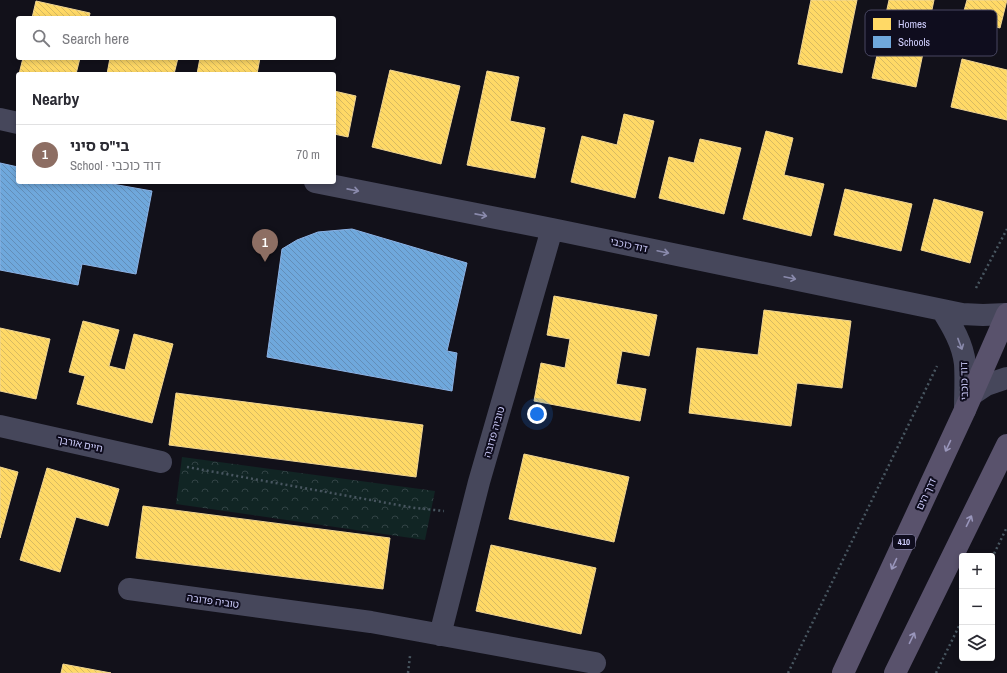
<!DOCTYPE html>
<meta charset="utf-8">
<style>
:root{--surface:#fff;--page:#f2f2f3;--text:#2b2b33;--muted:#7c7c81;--line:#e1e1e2;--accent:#8c8bad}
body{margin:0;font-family:"Archivo Narrow","Noto Sans Hebrew",sans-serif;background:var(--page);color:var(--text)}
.controls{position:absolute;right:12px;bottom:12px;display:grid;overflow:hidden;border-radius:4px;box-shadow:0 2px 6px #0003}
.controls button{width:36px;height:36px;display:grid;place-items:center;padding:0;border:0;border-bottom:1px solid var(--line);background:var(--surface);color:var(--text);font:20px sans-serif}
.you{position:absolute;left:537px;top:414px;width:14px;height:14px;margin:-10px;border:3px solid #fff;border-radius:50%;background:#1a73e8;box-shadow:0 0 0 6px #1a73e833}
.badge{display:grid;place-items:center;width:26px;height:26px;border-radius:50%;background:var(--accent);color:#fff;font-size:13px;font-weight:700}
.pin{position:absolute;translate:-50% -33px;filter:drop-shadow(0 1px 2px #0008)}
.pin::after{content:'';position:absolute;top:21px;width:14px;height:12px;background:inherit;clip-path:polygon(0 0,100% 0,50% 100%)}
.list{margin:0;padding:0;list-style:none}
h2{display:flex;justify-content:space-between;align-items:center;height:52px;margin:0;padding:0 16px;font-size:17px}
h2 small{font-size:13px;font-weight:400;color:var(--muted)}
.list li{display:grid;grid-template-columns:26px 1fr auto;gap:12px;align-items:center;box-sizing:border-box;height:60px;padding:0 16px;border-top:1px solid var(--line)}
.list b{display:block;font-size:15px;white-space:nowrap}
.list p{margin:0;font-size:13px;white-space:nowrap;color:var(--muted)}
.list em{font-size:13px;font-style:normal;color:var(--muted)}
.icon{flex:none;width:22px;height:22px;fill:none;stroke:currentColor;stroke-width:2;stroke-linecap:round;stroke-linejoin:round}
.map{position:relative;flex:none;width:1007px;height:673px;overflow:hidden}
.search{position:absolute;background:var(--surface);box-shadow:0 2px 6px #0003;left:16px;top:16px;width:320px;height:44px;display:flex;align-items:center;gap:10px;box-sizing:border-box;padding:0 14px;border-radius:4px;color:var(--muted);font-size:15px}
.panel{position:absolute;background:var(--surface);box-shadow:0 2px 6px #0003;left:16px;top:72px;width:320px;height:112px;border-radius:4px}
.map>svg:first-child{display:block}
.park{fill:url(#park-crowns)}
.homes{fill:url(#homes-back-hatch);stroke:#f0d593}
.schools{fill:url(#schools-back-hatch);stroke:#8cb3e6}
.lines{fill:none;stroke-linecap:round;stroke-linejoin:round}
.path{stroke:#485660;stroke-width:2.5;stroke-dasharray:2 3;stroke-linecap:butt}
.minor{stroke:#46475b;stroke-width:22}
.major{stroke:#59526c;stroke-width:22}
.oneway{stroke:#8a8aac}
.oneway2{stroke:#9996bb}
.labels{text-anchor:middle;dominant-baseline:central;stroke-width:4;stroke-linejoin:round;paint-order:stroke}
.shield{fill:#0f0d1e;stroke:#9593b9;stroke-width:1}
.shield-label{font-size:9px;font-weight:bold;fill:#cecdfc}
.street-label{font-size:10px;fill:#cecdfc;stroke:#0f0d1e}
.key{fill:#0f0d1e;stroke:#484761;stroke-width:1}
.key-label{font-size:11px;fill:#cecdfc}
</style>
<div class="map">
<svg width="1007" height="673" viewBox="0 0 1007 673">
<defs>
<pattern id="park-crowns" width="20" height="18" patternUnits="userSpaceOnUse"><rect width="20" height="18" fill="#112524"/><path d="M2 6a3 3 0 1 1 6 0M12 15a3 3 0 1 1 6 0" fill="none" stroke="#324345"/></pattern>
<pattern id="homes-back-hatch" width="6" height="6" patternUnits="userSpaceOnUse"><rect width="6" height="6" fill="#ffd966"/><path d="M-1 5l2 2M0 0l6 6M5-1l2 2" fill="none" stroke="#d8ba61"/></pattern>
<pattern id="schools-back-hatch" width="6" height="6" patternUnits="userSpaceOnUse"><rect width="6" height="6" fill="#6fa8dc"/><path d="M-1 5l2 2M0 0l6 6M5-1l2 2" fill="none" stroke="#638eb8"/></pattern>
</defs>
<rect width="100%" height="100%" fill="#12111a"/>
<path class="park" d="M 182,457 L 435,491 L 425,540 L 176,504 Z"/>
<path class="homes" d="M 811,0 L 857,0 L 842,73 L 798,64 Z
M 889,0 L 934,0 L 916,87 L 872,78 Z
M 967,0 L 1007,0 L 1000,28 L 962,18 Z
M 36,1 L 90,13 L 89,18 L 32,18 Z
M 23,58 L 80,58 L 76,74 L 19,74 Z
M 110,58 L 178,58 L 174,74 L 107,74 Z
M 200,58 L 260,58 L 257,74 L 197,74 Z
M 962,59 L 1007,70 L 1007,120 L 951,107 Z
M 390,70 L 460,86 L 441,164 L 372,147 Z
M 487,71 L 519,77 L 510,121 L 545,128 L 535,178 L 467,165 Z
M 334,91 L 356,96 L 348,137 L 334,134 Z
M 624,114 L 654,121 L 635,198 L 571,182 L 582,136 L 617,145 Z
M 766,131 L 793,138 L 784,175 L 824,184 L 811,236 L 743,219 Z
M 700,139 L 741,148 L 724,214 L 659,198 L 669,157 L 694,163 Z
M 845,189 L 912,204 L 901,251 L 834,235 Z
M 934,199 L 983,212 L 970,263 L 921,250 Z
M 554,296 L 657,315 L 649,356 L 622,351 L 616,384 L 646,389 L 640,421 L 534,401 L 541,363 L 565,368 L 570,339 L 547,335 Z
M 764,310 L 851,321 L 842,388 L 797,383 L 791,426 L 689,413 L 697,348 L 758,355 Z
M 83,321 L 119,330 L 109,366 L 125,370 L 134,334 L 173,344 L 152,423 L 77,404 L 85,376 L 69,372 Z
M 0,328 L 50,339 L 36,399 L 0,391 Z
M 176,393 L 423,425 L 416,477 L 169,445 Z
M 524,454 L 629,477 L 614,542 L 509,519 Z
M 0,467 L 18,472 L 0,538 Z
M 47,468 L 119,489 L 108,526 L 76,517 L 60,572 L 20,560 Z
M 143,506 L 390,538 L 383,589 L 136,558 Z
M 491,545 L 596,568 L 581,634 L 476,611 Z
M 63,664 L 111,673 L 61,673 Z"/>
<path class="schools" d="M 0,163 L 18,167 L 18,182 L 101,182 L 152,191 L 136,274 L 82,264 L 78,285 L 0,270 Z
M 352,229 L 467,263 L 447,351 L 457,353 L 452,391 L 267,357 L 282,249 L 297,240 L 318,232 Z"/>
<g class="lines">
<path class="path" d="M 976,288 L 1007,229
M 187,467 L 415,508 L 444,511
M 992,558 L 1007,527
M 408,673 L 410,656
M 788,673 L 937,366
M 936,673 L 962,620"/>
<path class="minor" d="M 0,119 L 18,123
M 315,182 L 552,229 L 962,314 L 983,315 L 1007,314
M 942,310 C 952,326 963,344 965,364 C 966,379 965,395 965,410
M 971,395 L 986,385 L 1007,378
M 0,426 L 161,462
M 129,589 L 371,622 L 595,663
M 440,635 L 479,482 L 552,229"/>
<path class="major" d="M 843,673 L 965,410 L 1007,314
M 895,673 L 1007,445"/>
</g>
<defs><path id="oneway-shaft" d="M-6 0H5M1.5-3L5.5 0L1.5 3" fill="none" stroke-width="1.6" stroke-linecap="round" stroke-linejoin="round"/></defs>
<g class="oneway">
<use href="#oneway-shaft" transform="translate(353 190) rotate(11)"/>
<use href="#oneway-shaft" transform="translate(481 215) rotate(11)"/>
<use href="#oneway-shaft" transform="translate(663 252) rotate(12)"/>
<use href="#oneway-shaft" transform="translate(790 278) rotate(12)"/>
<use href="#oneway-shaft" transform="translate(960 344) rotate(69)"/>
</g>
<g class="oneway2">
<use href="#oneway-shaft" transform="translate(948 446) rotate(115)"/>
<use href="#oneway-shaft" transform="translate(969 521) rotate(-64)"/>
<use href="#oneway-shaft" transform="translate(894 564) rotate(115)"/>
<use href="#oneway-shaft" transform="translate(912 638) rotate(-64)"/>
</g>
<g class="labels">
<rect class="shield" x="893" y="535" width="22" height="14" rx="3"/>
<g class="shield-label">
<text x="904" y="542">410</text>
</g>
<g class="street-label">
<text transform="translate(629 245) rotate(12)">דוד כוכבי</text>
<text transform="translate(964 381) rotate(-91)">דוד כוכבי</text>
<text transform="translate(494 432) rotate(-74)">טוביה פדובה</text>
<text transform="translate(80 444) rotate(12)">חיים אורבך</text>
<text transform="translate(926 494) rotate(-65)">דרך הים</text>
<text transform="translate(213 601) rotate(8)">טוביה פדובה</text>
</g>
</g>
<rect x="865" y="10" width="132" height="46" rx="6" class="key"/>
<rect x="873" y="18" width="18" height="12" fill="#ffd966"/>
<rect x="873" y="36" width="18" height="12" fill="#6fa8dc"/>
<g class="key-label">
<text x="898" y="28">Homes</text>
<text x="898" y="46">Schools</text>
</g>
</svg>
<div class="controls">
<button>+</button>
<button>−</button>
<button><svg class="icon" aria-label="layers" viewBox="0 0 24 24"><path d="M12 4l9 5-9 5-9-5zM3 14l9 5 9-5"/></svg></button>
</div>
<div class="you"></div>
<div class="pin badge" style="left:265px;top:262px;background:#8d6e63">1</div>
<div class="search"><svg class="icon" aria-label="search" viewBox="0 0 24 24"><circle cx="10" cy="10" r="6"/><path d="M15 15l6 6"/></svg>Search here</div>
<section class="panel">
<h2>Nearby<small></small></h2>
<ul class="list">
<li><span class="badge" style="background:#8d6e63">1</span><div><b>בי&quot;ס סיני</b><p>School · דוד כוכבי</p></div><em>70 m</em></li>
</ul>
</section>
</div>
